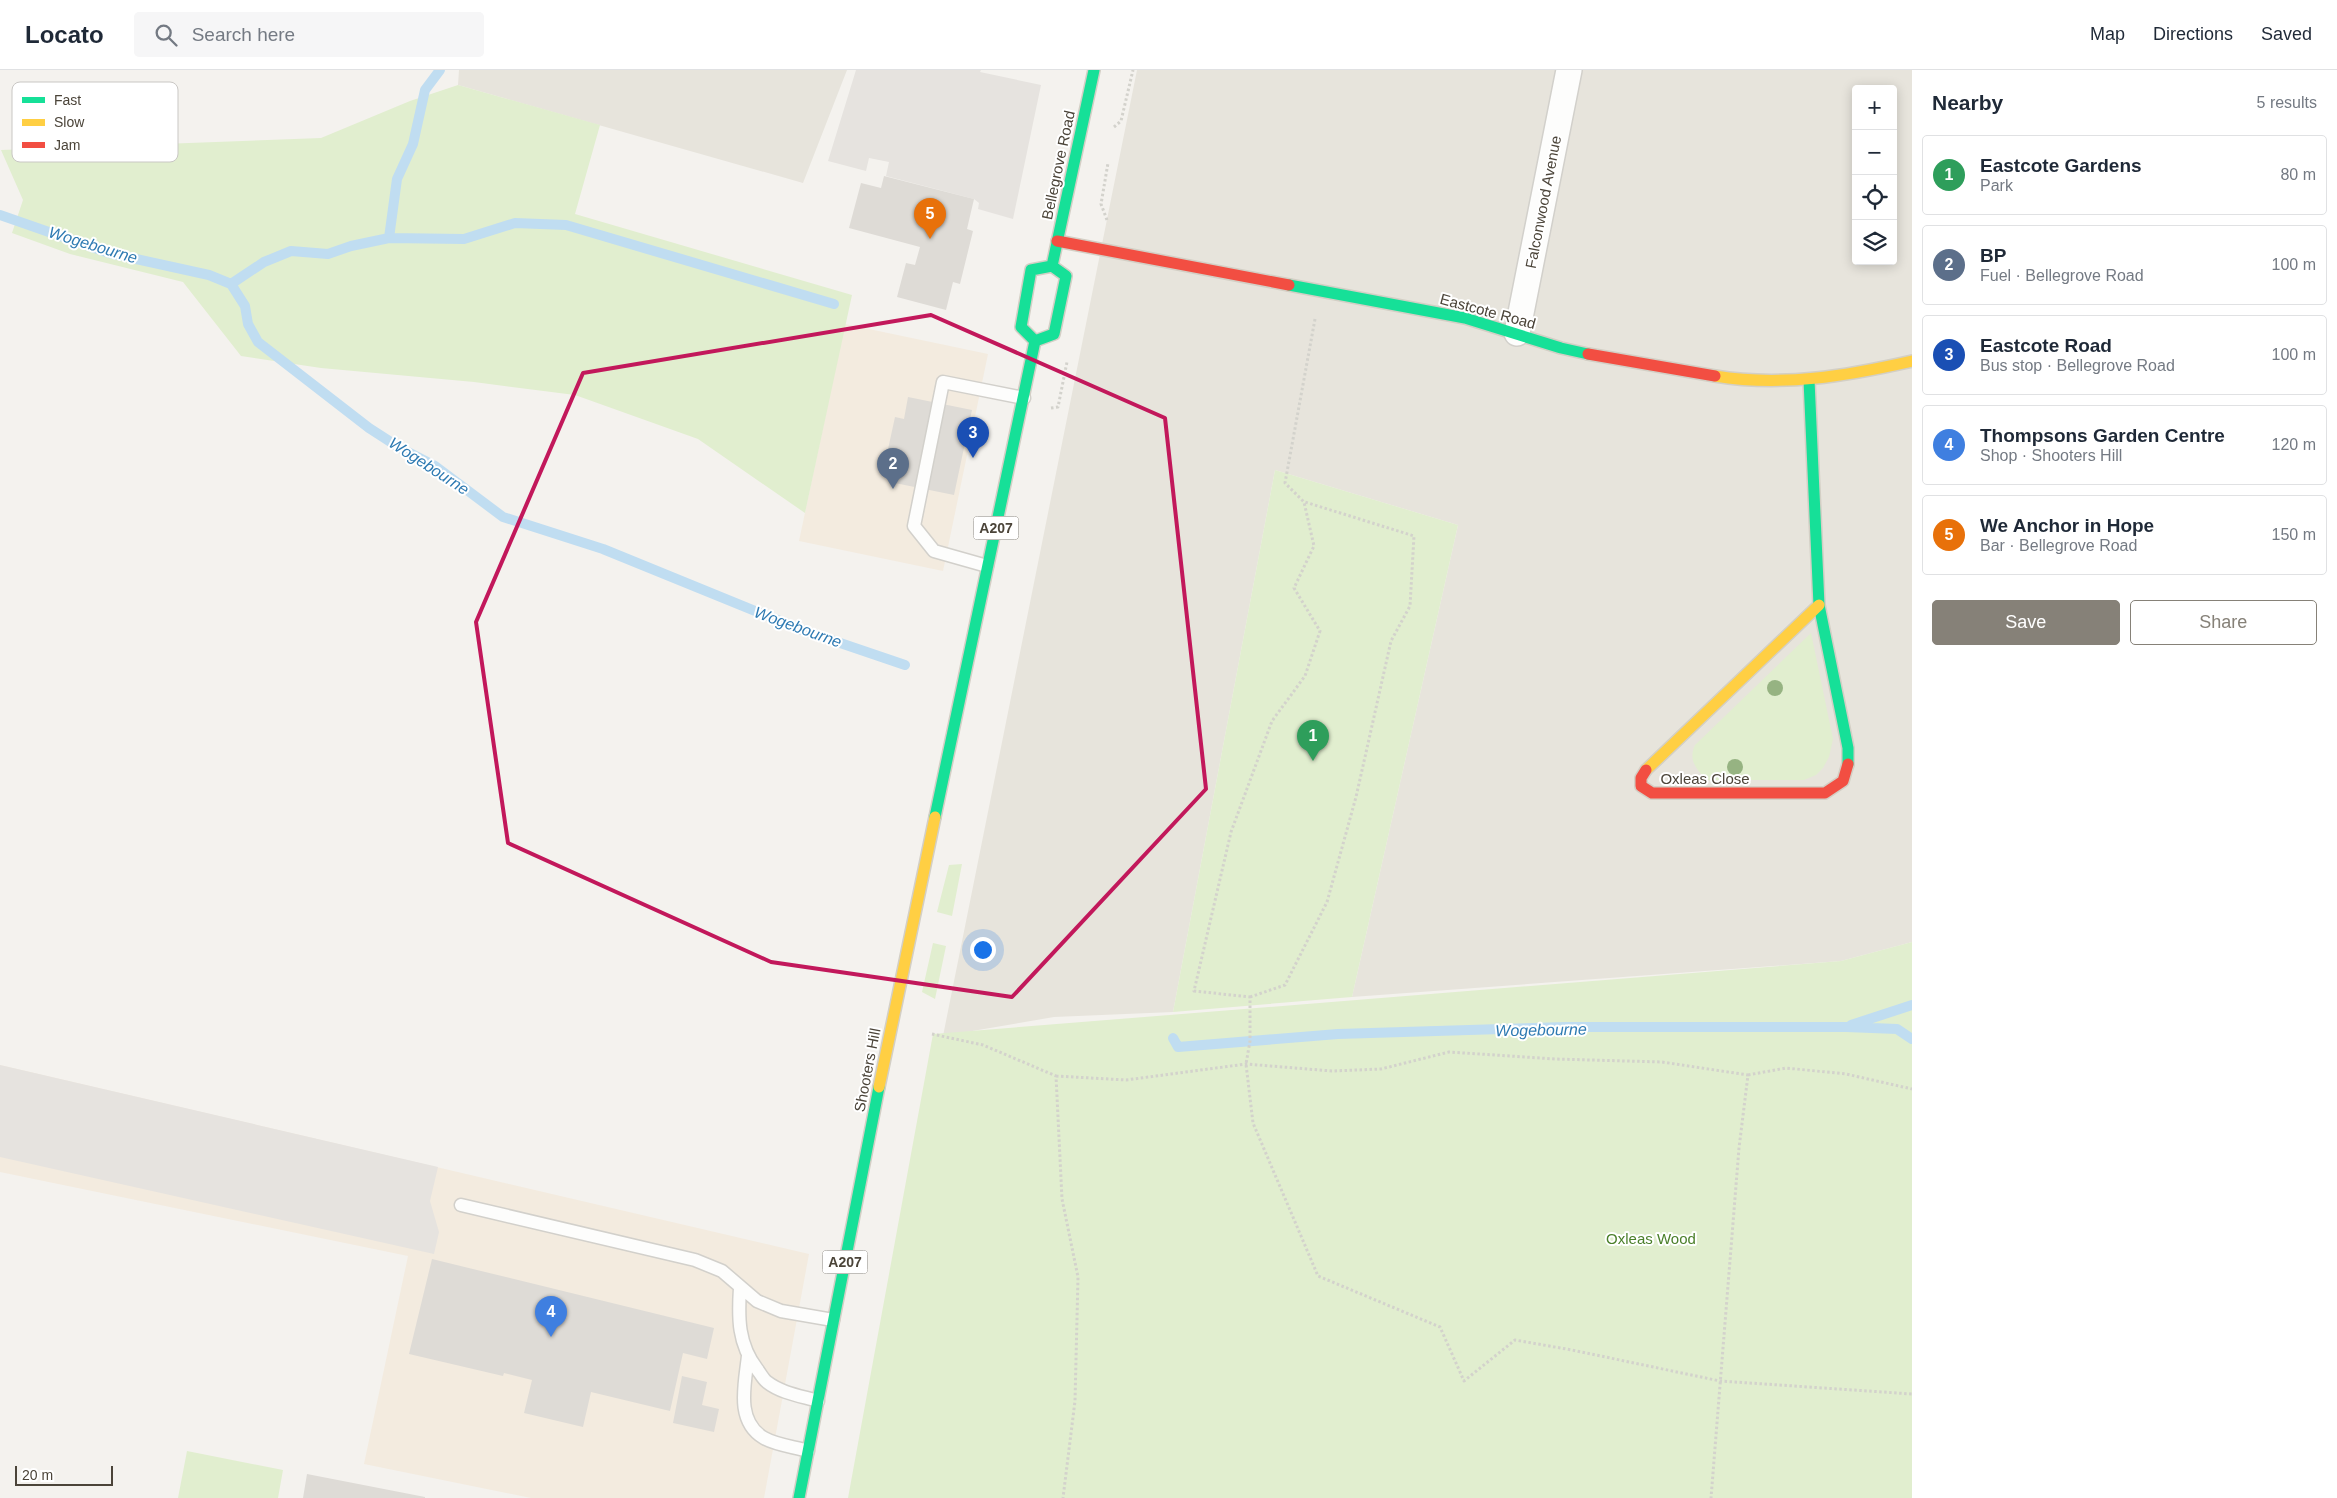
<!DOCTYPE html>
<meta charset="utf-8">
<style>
:root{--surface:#fff;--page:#f6f6f7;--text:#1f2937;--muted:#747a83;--line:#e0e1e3;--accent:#868178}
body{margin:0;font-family:Arial,sans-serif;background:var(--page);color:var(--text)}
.controls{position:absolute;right:15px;top:15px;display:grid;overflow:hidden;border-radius:5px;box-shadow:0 2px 12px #0003}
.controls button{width:45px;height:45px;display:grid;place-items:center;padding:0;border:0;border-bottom:1px solid var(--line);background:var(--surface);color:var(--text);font:25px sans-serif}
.scale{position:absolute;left:15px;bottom:12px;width:98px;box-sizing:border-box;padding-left:5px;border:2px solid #4b4439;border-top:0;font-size:14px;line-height:18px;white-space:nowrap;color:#4b4439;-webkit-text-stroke:4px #fff;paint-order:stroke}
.you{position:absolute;left:982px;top:879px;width:18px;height:18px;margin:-12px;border:4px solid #fff;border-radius:50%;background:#1a73e8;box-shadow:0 0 0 8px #1a73e833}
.badge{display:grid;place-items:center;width:32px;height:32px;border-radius:50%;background:var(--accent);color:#fff;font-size:16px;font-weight:700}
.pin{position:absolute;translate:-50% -41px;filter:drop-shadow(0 1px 2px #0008)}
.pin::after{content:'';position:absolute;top:26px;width:18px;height:15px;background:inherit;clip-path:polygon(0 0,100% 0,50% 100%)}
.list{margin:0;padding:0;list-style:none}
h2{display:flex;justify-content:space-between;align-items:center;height:65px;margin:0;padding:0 20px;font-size:21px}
h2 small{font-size:16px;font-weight:400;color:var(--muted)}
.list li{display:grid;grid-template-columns:32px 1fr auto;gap:15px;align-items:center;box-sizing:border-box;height:80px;margin:0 10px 10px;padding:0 10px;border:1px solid var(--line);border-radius:5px}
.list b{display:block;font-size:19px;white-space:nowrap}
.list p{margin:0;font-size:16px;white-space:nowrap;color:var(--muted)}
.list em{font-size:16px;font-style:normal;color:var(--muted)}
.actions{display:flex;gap:10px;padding:15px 20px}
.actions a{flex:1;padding:11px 0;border:1px solid var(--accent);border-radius:5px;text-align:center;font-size:18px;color:var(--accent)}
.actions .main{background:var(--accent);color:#fff}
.icon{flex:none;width:28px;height:28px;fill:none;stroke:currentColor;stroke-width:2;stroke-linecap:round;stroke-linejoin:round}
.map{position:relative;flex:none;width:1912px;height:1428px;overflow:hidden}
header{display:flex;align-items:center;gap:30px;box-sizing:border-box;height:70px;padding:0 25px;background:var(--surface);border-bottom:1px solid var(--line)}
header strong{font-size:24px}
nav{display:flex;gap:28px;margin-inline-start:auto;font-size:18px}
.search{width:350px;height:45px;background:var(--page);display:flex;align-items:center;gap:12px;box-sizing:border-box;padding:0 18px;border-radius:5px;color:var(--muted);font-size:19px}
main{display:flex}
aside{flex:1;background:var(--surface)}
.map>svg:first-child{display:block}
.residential{fill:#e7e4dc;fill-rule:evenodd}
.commercial{fill:#f3ebdf}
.green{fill:#e1eecf}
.parking{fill:#e6e3df}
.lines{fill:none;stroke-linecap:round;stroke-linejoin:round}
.stream{stroke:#c0ddf1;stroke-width:10}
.building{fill:#dedbd6}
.lane-casing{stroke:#d2d0cb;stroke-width:15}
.street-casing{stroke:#d2d0cb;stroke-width:28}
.fast-casing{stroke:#d3cfc5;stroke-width:14}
.slow-casing{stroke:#d3cfc5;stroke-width:14}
.jam-casing{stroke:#d3cfc5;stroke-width:14}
.path{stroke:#d3d2cc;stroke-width:3;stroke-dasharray:2.5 2.5;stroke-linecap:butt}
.lane{stroke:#fdfdfc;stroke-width:12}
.street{stroke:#fdfdfc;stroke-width:25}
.fast{stroke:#16e098;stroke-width:11}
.slow{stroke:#ffcf43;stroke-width:11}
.jam{stroke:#f24e42;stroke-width:11}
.tree{fill:#96b382}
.marked{fill:none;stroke:#c2185b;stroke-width:4;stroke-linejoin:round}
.labels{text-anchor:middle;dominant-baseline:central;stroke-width:4;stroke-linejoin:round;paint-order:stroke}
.shield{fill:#fff;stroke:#817c74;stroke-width:1}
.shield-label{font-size:14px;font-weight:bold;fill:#4b4439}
.street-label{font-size:15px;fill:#4b4439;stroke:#fff}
.park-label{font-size:15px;fill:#4a7f2a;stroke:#fff}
.water-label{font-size:16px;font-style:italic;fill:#2e7ab2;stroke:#fff}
.key{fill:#fff;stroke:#c9c7c4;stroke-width:1}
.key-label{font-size:14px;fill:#4b4439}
</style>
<header>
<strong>Locato</strong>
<div class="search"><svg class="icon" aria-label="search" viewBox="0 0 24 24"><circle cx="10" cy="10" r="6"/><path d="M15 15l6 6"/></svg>Search here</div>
<nav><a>Map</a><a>Directions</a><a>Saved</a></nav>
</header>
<main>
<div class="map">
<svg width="1912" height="1428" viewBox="0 0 1912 1428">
<rect width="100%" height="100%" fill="#f4f2ee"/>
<path class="residential" d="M 459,0 L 847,0 L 803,113 L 458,15 Z
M 1137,0 L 1912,0 L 1912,872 L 1841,891 L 1352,927 L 1458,455 L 1275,400 L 1173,942 L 1054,947 L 943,966 ZM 1856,19 L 1893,19 L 1893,191 L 1856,191 Z"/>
<path class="commercial" d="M 845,254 L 988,284 L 943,501 L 799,471 Z
M 0,995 L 809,1184 L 764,1428 L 531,1428 L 364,1394 L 408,1186 L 0,1102 Z"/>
<path class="green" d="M 458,15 L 600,55 L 575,144 L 852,225 L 805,443 L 698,369 L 575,325 L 474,312 L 321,298 L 241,286 L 183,212 L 70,184 L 12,163 L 23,130 L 1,80 L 321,68 L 410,31 Z
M 1275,400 L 1458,455 L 1352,927 L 1173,942 Z
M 1811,563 L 1833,669 L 1829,687 L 1823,698 L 1816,705 L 1804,710 L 1707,710 C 1696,699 1688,690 1695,675 Z
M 962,794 L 952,846 L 937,842 L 949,795 Z
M 1912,872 L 1912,1428 L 848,1428 L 933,964 L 1841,891 Z
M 933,873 L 946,876 L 935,929 L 922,922 Z
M 187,1381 L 283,1400 L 278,1428 L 178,1428 Z"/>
<path class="parking" d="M 856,0 L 981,0 L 980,2 L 1041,15 L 1013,149 L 978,139 L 979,133 L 974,129 L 886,106 L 889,92 L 869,88 L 866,101 L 828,91 Z
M 0,995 L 438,1097 L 430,1131 L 439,1162 L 434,1184 L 0,1087 Z"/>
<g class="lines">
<path class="stream" d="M 0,145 L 109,183 L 209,205 L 231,214 L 245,236 L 248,254 L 258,272 L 369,358 L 400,378 L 435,396 L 503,447 L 603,479 L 802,560 L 905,595
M 389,168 L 397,109 L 413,74 L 425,20 L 440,0
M 231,214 L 264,192 L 291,181 L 328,184 L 351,176 L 389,168 L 464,169 L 515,153 L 566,155 L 834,234
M 1851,955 L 1912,935
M 1173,968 L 1178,977 L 1338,964 L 1566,957 L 1846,957 L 1897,959 L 1912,969"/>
</g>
<path class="building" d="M 884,106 L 974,129 L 967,159 L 973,161 L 960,214 L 953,212 L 946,240 L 897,227 L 906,193 L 915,195 L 920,177 L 849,158 L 861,113 L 881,118 Z
M 908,327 L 972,340 L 954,425 L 890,412 L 893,395 L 885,393 L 895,347 L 904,349 Z
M 432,1189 L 714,1258 L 707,1289 L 683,1283 L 670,1341 L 591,1322 L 583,1357 L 524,1343 L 532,1310 L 504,1303 L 503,1306 L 409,1284 Z
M 682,1306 L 707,1312 L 702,1335 L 719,1339 L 714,1362 L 673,1353 Z
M 307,1404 L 425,1427 L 425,1428 L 303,1428 Z"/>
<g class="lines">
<defs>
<path id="lane" d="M 987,496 L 934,481 L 914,456 L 943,312 L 1024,328
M 461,1135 L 695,1190 L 722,1201 L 757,1231 L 781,1241 L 833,1250
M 740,1218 C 738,1248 738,1274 757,1299 C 760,1303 763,1309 767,1312 C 781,1323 801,1326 818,1331
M 748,1286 C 745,1314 735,1351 764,1368 C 776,1375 795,1377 808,1381"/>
<path id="street" d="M 1517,263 L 1569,0"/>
<path id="fast" d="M 1052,196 L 1094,0
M 1052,196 L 1066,206 L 1054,264 L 1035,271 L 1021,257 L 1031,200 Z
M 1289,215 L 1465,248 L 1561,278 L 1588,284
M 1809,310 L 1819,535 L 1848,678 L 1848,694
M 935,747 L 1035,271
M 799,1428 L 879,1017"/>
<path id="slow" d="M 1715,306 C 1782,317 1846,306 1912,291
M 1646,700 L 1819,535
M 879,1017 L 935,747"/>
<path id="jam" d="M 1057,171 L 1289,215
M 1588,284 L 1715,306
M 1646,700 L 1641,708 L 1641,716 L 1652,723 L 1825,723 L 1843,711 L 1848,694"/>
</defs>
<use href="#lane" class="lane-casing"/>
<use href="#street" class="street-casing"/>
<use href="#fast" class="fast-casing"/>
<use href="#slow" class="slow-casing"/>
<use href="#jam" class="jam-casing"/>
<path class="path" d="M 1114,57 L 1121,51 L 1133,0
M 1107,150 L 1101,134 L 1108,93
M 1315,249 L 1285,413 L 1304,432 L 1314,476 L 1294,518 L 1320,561 L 1305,606 L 1272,651 L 1231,762 L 1194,921 L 1250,927 L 1250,971 L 1246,994 L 1253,1053 L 1318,1206 L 1440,1257 L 1464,1311 L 1515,1270 L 1572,1280 L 1720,1311 L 1912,1324
M 1051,338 L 1058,337 L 1067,292
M 1250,927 L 1285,915 L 1327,832 L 1356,727 L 1391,571 L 1410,536 L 1414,466 L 1305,432
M 932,964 L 983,975 L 1056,1006 L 1062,1129 L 1078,1207 L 1075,1331 L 1063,1428
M 1748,1005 L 1786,998 L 1846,1004 L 1912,1019
M 1056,1006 L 1126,1010 L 1246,994 L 1332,1001 L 1381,999 L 1449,982 L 1555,989 L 1662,992 L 1748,1005 L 1739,1078 L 1711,1428"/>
<use href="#lane" class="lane"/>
<use href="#street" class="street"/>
<use href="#fast" class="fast"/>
<use href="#slow" class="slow"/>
<use href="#jam" class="jam"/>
</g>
<g class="tree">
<circle cx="1775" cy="618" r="8"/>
<circle cx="1735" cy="697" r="8"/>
</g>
<path class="marked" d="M 931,245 L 1165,348 L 1206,719 L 1012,927 L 771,892 L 508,773 L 476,552 L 583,303 Z"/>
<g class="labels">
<g class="shield">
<rect x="973.5" y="446.5" width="45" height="23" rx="4"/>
<rect x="822.5" y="1180.5" width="45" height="23" rx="4"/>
</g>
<g class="shield-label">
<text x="996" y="458">A207</text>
<text x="845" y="1192">A207</text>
</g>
<g class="street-label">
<text transform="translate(1058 95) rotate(-78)">Bellegrove Road</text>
<text transform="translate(1543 132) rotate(-79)">Falconwood Avenue</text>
<text transform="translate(1488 241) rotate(15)">Eastcote Road</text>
<text x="1705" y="708">Oxleas Close</text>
<text transform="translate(867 1000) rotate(-79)">Shooters Hill</text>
</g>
<g class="park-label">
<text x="1651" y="1168">Oxleas Wood</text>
</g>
<g class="water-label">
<text transform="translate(93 175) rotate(17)">Wogebourne</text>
<text transform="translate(429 396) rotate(33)">Wogebourne</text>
<text transform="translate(798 557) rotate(20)">Wogebourne</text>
<text transform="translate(1541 960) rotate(-1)">Wogebourne</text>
</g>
</g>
<rect x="12" y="12" width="166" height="80" rx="8" class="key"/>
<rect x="22" y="27" width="23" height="6" fill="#16e098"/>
<rect x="22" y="49" width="23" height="7" fill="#ffcf43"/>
<rect x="22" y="72" width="23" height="6" fill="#f24e42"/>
<g class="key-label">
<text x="54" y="35">Fast</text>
<text x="54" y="57">Slow</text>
<text x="54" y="80">Jam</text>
</g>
</svg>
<div class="controls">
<button>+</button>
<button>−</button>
<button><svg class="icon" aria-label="locate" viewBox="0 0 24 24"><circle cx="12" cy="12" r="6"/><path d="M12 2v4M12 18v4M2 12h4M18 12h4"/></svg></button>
<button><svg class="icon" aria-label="layers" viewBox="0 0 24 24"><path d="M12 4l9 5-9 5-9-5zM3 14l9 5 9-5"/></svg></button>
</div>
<div class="scale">20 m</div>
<div class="you"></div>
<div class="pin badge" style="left:1313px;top:691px;background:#2e9e5b">1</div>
<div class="pin badge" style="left:893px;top:419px;background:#5c6f8a">2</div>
<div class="pin badge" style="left:973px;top:388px;background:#1a4fb4">3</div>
<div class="pin badge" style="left:551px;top:1267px;background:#3f7fe0">4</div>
<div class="pin badge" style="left:930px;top:169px;background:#e8710a">5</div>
</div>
<aside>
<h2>Nearby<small>5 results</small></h2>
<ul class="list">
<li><span class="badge" style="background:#2e9e5b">1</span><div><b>Eastcote Gardens</b><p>Park</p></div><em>80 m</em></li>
<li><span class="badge" style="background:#5c6f8a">2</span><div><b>BP</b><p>Fuel · Bellegrove Road</p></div><em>100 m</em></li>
<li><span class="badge" style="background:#1a4fb4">3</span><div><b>Eastcote Road</b><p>Bus stop · Bellegrove Road</p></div><em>100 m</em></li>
<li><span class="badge" style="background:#3f7fe0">4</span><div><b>Thompsons Garden Centre</b><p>Shop · Shooters Hill</p></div><em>120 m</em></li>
<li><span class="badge" style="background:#e8710a">5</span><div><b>We Anchor in Hope</b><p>Bar · Bellegrove Road</p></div><em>150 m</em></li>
</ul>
<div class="actions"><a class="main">Save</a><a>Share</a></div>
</aside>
</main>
